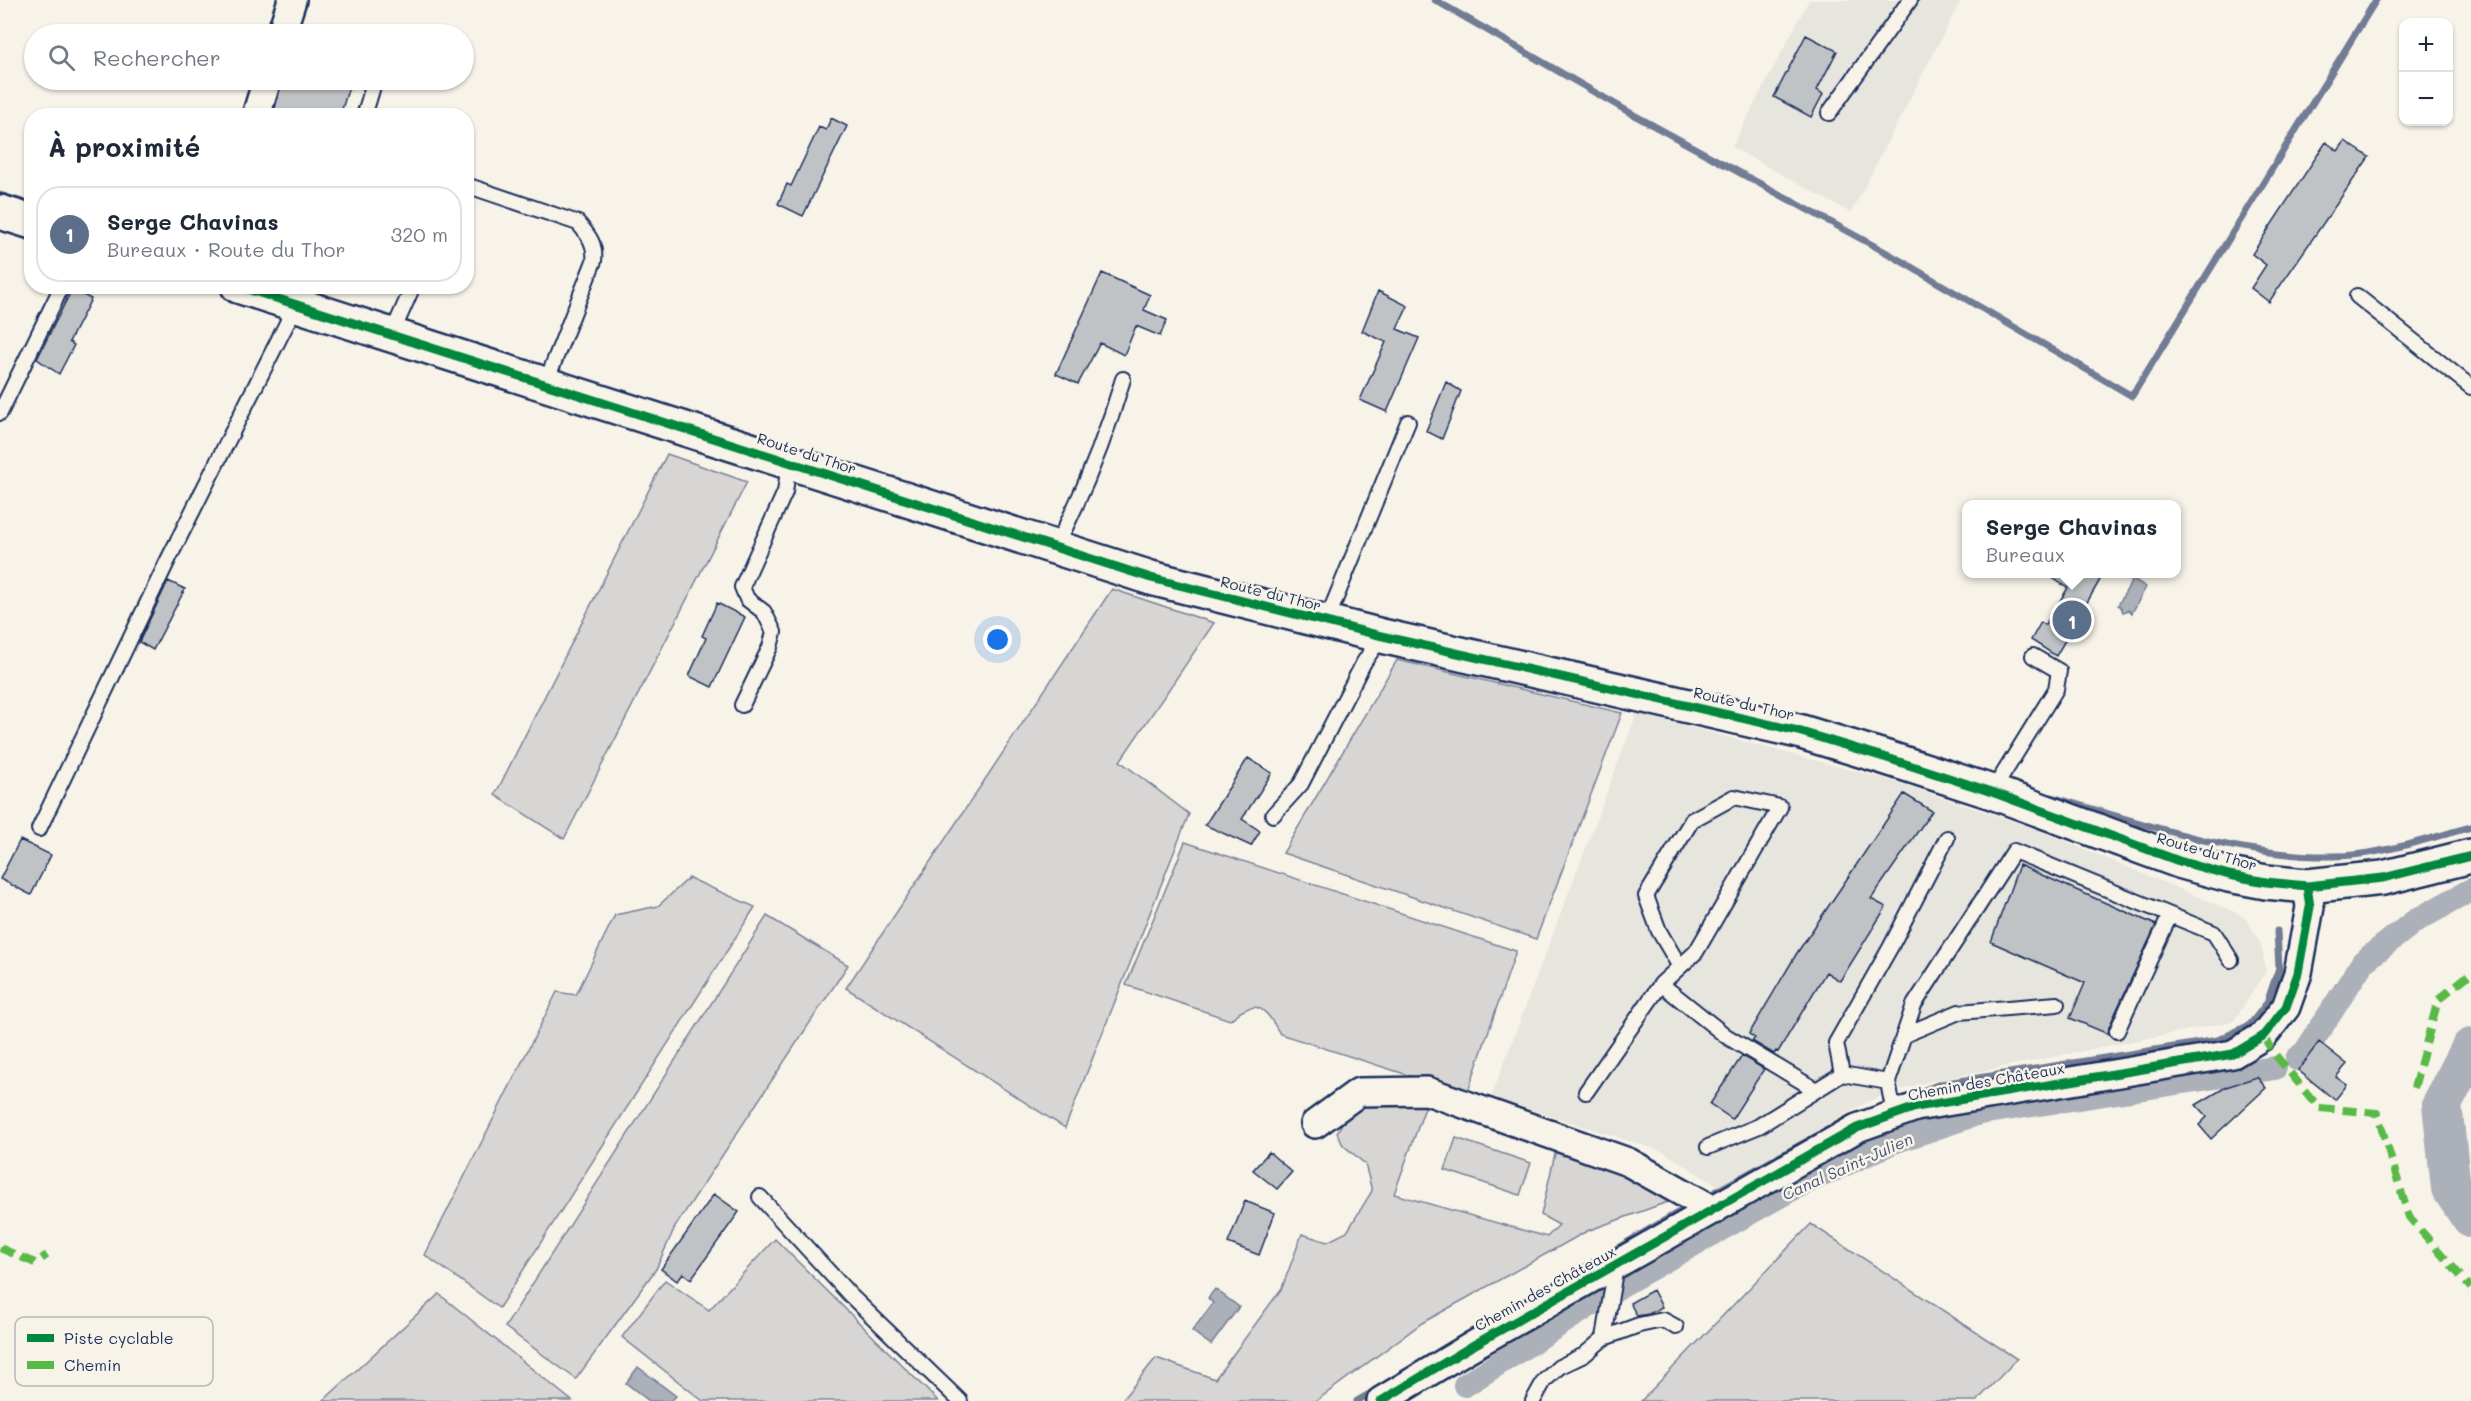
<!DOCTYPE html>
<html lang="fr">
<meta charset="utf-8">
<style>
:root{--surface:#fff;--page:#f6f6f7;--text:#1f2937;--muted:#747a83;--line:#e0e1e3;--accent:#1f6fb2}
body{margin:0;font-family:Mali,sans-serif;background:var(--page);color:var(--text)}
.controls{position:absolute;right:18px;top:18px;display:grid;overflow:hidden;border-radius:12px;box-shadow:0 2px 4px #0004}
.controls button{width:54px;height:54px;display:grid;place-items:center;padding:0;border:0;border-bottom:2px solid var(--line);background:var(--surface);color:var(--text);font:30px sans-serif}
.you{position:absolute;left:998px;top:640px;width:21px;height:21px;margin:-15px;border:4px solid #fff;border-radius:50%;background:#1a73e8;box-shadow:0 0 0 9px #1a73e833}
.badge{display:grid;place-items:center;width:39px;height:39px;border-radius:50%;background:var(--accent);color:#fff;font-size:20px;font-weight:700}
.pin{position:absolute;translate:-50% -50%;border:3px solid #fff;box-shadow:0 2px 6px #0006}
.popup{position:absolute;left:1962px;top:500px;width:219px;height:78px;box-sizing:border-box;display:grid;place-content:center;border-radius:12px;background:var(--surface);filter:drop-shadow(0 2px 4px #0005);font-size:20px;white-space:nowrap;color:var(--muted)}
.popup b{font-size:22px;color:var(--text)}
.popup::after{content:'';position:absolute;left:50%;top:100%;margin-left:-12px;border:12px solid transparent;border-top-color:var(--surface)}
.list{margin:0;padding:0;list-style:none}
h2{display:flex;justify-content:space-between;align-items:center;height:78px;margin:0;padding:0 24px;font-size:26px}
h2 small{font-size:20px;font-weight:400;color:var(--muted)}
.list li{display:grid;grid-template-columns:39px 1fr auto;gap:18px;align-items:center;box-sizing:border-box;height:96px;margin:0 12px 12px;padding:0 12px;border:2px solid var(--line);border-radius:24px}
.list b{display:block;font-size:22px;white-space:nowrap}
.list p{margin:0;font-size:20px;white-space:nowrap;color:var(--muted)}
.list em{font-size:20px;font-style:normal;color:var(--muted)}
.icon{flex:none;width:33px;height:33px;fill:none;stroke:currentColor;stroke-width:2;stroke-linecap:round;stroke-linejoin:round}
.map{position:relative;flex:none;width:2471px;height:1401px;overflow:hidden}
.search{position:absolute;background:var(--surface);box-shadow:0 2px 4px #0004;left:24px;top:24px;width:450px;height:66px;display:flex;align-items:center;gap:15px;box-sizing:border-box;padding:0 21px;border-radius:33px;color:var(--muted);font-size:22px}
.panel{position:absolute;background:var(--surface);box-shadow:0 2px 4px #0004;left:24px;top:108px;width:450px;height:186px;border-radius:24px}
.map>svg:first-child{display:block}
.built{fill:#e6e5de}
.green{fill:#d7d6d4;stroke:#798299;stroke-width:1.5}
.water{fill:#acb0b9;stroke:#727c95;stroke-width:1.5}
.lines{fill:none;stroke-linecap:round;stroke-linejoin:round}
.stream{stroke:#727c95;stroke-width:7}
.canal{stroke:#acb0b9;stroke-width:24}
.river{stroke:#acb0b9;stroke-width:40}
.building{fill:#c0c3c5;stroke:#1b2f5e;stroke-width:1.5}
.service-casing{stroke:#1b2f5e;stroke-width:18}
.minor-casing{stroke:#1b2f5e;stroke-width:32}
.tertiary-casing{stroke:#1b2f5e;stroke-width:38}
.service{stroke:#f7f3e8;stroke-width:14}
.minor{stroke:#f7f3e8;stroke-width:27}
.tertiary{stroke:#f7f3e8;stroke-width:33}
.quiet{stroke:#58b947;stroke-width:8;stroke-dasharray:15 8;stroke-linecap:butt}
.cycleway-casing{stroke:#f7f3e8;stroke-width:13}
.cycleway{stroke:#00873e;stroke-width:9}
.labels{text-anchor:middle;dominant-baseline:central;stroke-width:5;stroke-linejoin:round;paint-order:stroke}
.street-label{font-size:15px;fill:#1b2f5e;stroke:#f7f3e8}
.water-label{font-size:16px;font-style:italic;fill:#465679;stroke:#f7f3e8}
.key{fill:#f7f3e8;stroke:#b5b8bf;stroke-width:1.5}
.key-label{font-size:16px;fill:#1b2f5e}
</style>
<div class="map">
<svg width="2471" height="1401" viewBox="0 0 2471 1401">
<rect width="100%" height="100%" fill="#f7f3e8"/>
<filter id="ink" filterUnits="userSpaceOnUse"><feTurbulence type="fractalNoise" baseFrequency=".0167" numOctaves="2"/><feDisplacementMap in="SourceGraphic" scale="12" xChannelSelector="R" yChannelSelector="G"/><feConvolveMatrix kernelMatrix="1 2 1 2 8 2 1 2 1" color-interpolation-filters="sRGB"/></filter>
<g filter="url(#ink)">
<path class="built" d="M 1809,0 L 1961,0 L 1851,213 L 1732,147 Z
M 1637,713 L 1889,780 L 2036,829 L 2237,913 L 2246,919 L 2261,944 L 2266,971 L 2234,1021 L 1932,1081 L 1890,1093 L 1869,1101 L 1719,1187 L 1664,1152 L 1491,1097 Z"/>
<path class="green" d="M 667,454 L 747,482 L 564,839 L 495,795 Z
M 1112,589 L 1214,623 L 1120,761 L 1189,814 L 1065,1128 L 846,988 Z
M 1397,660 L 1622,713 L 1536,939 L 1283,853 Z
M 1185,842 L 1516,951 L 1467,1094 L 1280,1034 C 1265,1007 1256,997 1230,1020 L 1126,985 Z
M 689,878 L 755,907 L 499,1308 L 425,1255 L 557,992 L 576,995 L 615,915 L 658,906 Z
M 767,916 L 848,965 L 675,1227 L 656,1269 L 576,1379 L 505,1327 Z
M 1382,1098 L 1426,1105 L 1394,1194 L 1547,1237 L 1559,1225 L 1541,1215 L 1556,1149 L 1623,1170 L 1673,1200 L 1587,1231 L 1422,1323 L 1316,1401 L 1121,1401 L 1156,1358 L 1215,1379 L 1282,1288 L 1302,1234 L 1327,1242 L 1347,1232 L 1372,1191 L 1365,1164 L 1343,1145 L 1337,1133 L 1347,1114 Z
M 1456,1138 L 1531,1163 L 1520,1195 L 1445,1170 Z
M 1811,1224 L 2017,1359 L 1977,1401 L 1641,1401 Z
M 775,1239 L 938,1401 L 703,1401 L 622,1337 L 665,1280 L 709,1310 Z
M 439,1294 L 572,1401 L 323,1401 Z"/>
<path class="water" d="M 2133,579 L 2146,587 L 2132,613 L 2129,610 L 2123,612 L 2121,607 L 2118,605 Z
M 1215,1289 L 1239,1307 L 1211,1345 L 1192,1331 L 1213,1303 L 1208,1298 Z
M 638,1367 L 676,1396 L 671,1401 L 649,1401 L 626,1383 Z"/>
<g class="lines">
<path class="stream" d="M 1435,0 L 1634,115 L 1889,254 L 2132,396 L 2376,0
M 0,195 L 32,205
M 2052,797 C 2144,824 2237,857 2333,856 C 2379,856 2426,839 2471,827
M 1907,1097 L 1940,1084 L 2218,1040 L 2250,1025 L 2267,1003 L 2279,968 L 2277,931
M 1706,1197 L 1849,1118
M 1592,1263 L 1691,1205
M 1357,1401 L 1378,1389"/>
<path class="canal" d="M 2297,1059 L 2306,1051 L 2363,962 L 2415,921 L 2471,890
M 1465,1385 L 1625,1283 L 1794,1188 L 1891,1143 L 1980,1113 L 2275,1068"/>
<path class="river" d="M 2471,1048 L 2442,1104 L 2451,1188 L 2471,1218"/>
</g>
<path class="building" d="M 1806,35 L 1837,51 L 1817,90 L 1823,94 L 1811,117 L 1774,97 Z
M 282,80 L 351,80 L 340,116 L 320,116 L 305,111 L 303,116 L 273,116 Z
M 831,118 L 847,126 L 803,216 L 778,204 L 787,184 L 791,186 L 819,127 L 826,130 Z
M 2345,141 L 2369,157 L 2269,302 L 2251,288 L 2266,265 L 2252,254 L 2326,142 L 2338,151 Z
M 1102,273 L 1150,295 L 1144,310 L 1167,320 L 1160,336 L 1136,326 L 1124,355 L 1100,343 L 1078,384 L 1056,374 Z
M 72,289 L 91,299 L 69,342 L 74,345 L 59,374 L 37,359 Z
M 1378,291 L 1408,306 L 1397,329 L 1419,338 L 1387,412 L 1360,400 L 1386,342 L 1362,331 Z
M 1446,382 L 1461,391 L 1442,439 L 1426,431 Z
M 2045,573 L 2089,573 L 2100,580 L 2056,656 L 2031,640 L 2041,622 L 2045,625 L 2068,588 Z
M 168,581 L 185,589 L 153,650 L 139,642 Z
M 717,603 L 745,617 L 712,687 L 689,676 L 706,638 L 702,636 Z
M 1248,758 L 1272,773 L 1242,819 L 1260,831 L 1251,846 L 1205,825 Z
M 1904,794 L 1932,811 L 1871,899 L 1886,907 L 1840,981 L 1826,972 L 1778,1052 L 1776,1051 L 1774,1054 L 1752,1041 L 1755,1038 L 1749,1034 L 1797,953 Z
M 20,840 L 51,855 L 31,895 L 0,879 Z
M 2019,865 L 2156,925 L 2109,1027 L 2108,1034 L 2070,1018 L 2085,983 L 1991,942 Z
M 2319,1042 L 2347,1064 L 2336,1077 L 2347,1085 L 2335,1100 L 2298,1070 Z
M 1742,1056 L 1764,1069 L 1732,1119 L 1710,1104 Z
M 2257,1077 L 2266,1088 L 2211,1139 L 2199,1125 L 2207,1117 L 2196,1105 L 2226,1087 Z
M 1269,1152 L 1292,1172 L 1277,1189 L 1253,1170 Z
M 714,1194 L 739,1212 L 691,1279 L 683,1273 L 677,1281 L 661,1269 Z
M 1245,1201 L 1275,1213 L 1259,1255 L 1228,1243 Z
M 1653,1290 L 1662,1307 L 1649,1314 L 1637,1316 L 1630,1303 Z"/>
<g class="lines">
<defs>
<path id="service" d="M 1829,113 L 1910,0
M 364,116 L 375,80
M 466,185 L 578,223 C 589,236 596,244 594,261 L 550,372 L 549,386
M 2357,296 L 2471,387
M 391,336 L 413,286
M 0,413 L 62,286
M 1055,548 C 1083,494 1106,437 1123,379
M 1326,622 L 1408,422
M 742,705 L 770,647 L 774,632 L 764,612 L 747,599 L 742,587 L 785,492 L 789,464
M 1992,792 L 2056,689 L 2059,671 L 2033,656
M 1273,815 L 1301,784 L 1364,662 L 1382,636
M 39,829 L 168,560 L 296,305
M 1680,967 L 1659,931 L 1646,896 L 1692,820 L 1734,797 L 1780,807 L 1696,952 L 1661,984 L 1726,1036 L 1816,1090
M 2117,1031 L 2170,915
M 1904,1035 L 1959,1012 L 2057,1004
M 1842,1074 L 1836,1043 L 1890,948 L 1947,838
M 1586,1092 L 1661,984
M 1894,1114 L 1888,1082 L 1914,1005 L 2014,851 L 2214,933 L 2231,960
M 1708,1147 L 1759,1126 L 1842,1074 L 1888,1082
M 760,1197 L 851,1296 L 960,1401
M 1604,1338 L 1639,1325 L 1663,1320 L 1676,1327
M 1533,1401 L 1544,1381 L 1559,1367 L 1584,1355 L 1604,1338 L 1616,1265"/>
<path id="minor" d="M 281,34 L 292,0
M 256,116 L 267,80
M 1315,1124 L 1359,1092 L 1427,1091 L 1628,1162 L 1714,1210
M 1381,1401 L 1472,1346 L 1857,1128 L 1916,1107 L 2233,1054 L 2263,1036 L 2286,1007 L 2298,973 L 2310,907 L 2307,886"/>
<path id="tertiary" d="M 0,212 L 32,222
M 238,286 L 1151,578 L 1382,636 L 1798,731 L 1887,758 L 1992,792 L 2179,861 L 2229,875 L 2266,882 L 2307,886 L 2383,878 L 2471,856"/>
</defs>
<use href="#service" class="service-casing"/>
<use href="#minor" class="minor-casing"/>
<use href="#tertiary" class="tertiary-casing"/>
<use href="#service" class="service"/>
<use href="#minor" class="minor"/>
<use href="#tertiary" class="tertiary"/>
<path class="quiet" d="M 2263,1036 L 2273,1052 L 2319,1108 L 2377,1113 L 2409,1217 L 2471,1288
M 2414,1088 L 2438,1000 L 2471,973
M 0,1248 L 35,1263 L 47,1255"/>
<defs>
<path id="cycleway" d="M 238,286 L 1151,578 L 1382,636 L 1798,731 L 1887,758 L 1992,792 L 2179,861 L 2229,875 L 2266,882 L 2307,886 L 2383,878 L 2471,856
M 1381,1401 L 1472,1346 L 1857,1128 L 1916,1107 L 2233,1054 L 2263,1036 L 2286,1007 L 2298,973 L 2310,907 L 2307,886"/>
</defs>
<use href="#cycleway" class="cycleway-casing"/>
<use href="#cycleway" class="cycleway"/>
</g>
</g>
<g class="labels">
<g class="street-label">
<text transform="translate(807 453) rotate(18)">Route du Thor</text>
<text transform="translate(1271 593) rotate(14)">Route du Thor</text>
<text transform="translate(1744 703) rotate(13)">Route du Thor</text>
<text transform="translate(2207 851) rotate(16)">Route du Thor</text>
<text transform="translate(1986 1081) rotate(-10)">Chemin des Châteaux</text>
<text transform="translate(1545 1288) rotate(-29)">Chemin des Châteaux</text>
</g>
<g class="water-label">
<text transform="translate(1847 1166) rotate(-24)">Canal Saint-Julien</text>
</g>
</g>
<rect x="15" y="1317" width="198" height="69" rx="9" class="key"/>
<rect x="27" y="1334" width="27" height="8" fill="#00873e"/>
<rect x="27" y="1361" width="27" height="8" fill="#58b947"/>
<g class="key-label">
<text x="64" y="1344">Piste cyclable</text>
<text x="64" y="1371">Chemin</text>
</g>
</svg>
<div class="controls">
<button>+</button>
<button>−</button>
</div>
<div class="you"></div>
<div class="pin badge" style="left:2072px;top:620px;background:#5c6f8a">1</div>
<div class="popup"><b>Serge Chavinas</b>Bureaux</div>
<div class="search"><svg class="icon" aria-label="search" viewBox="0 0 24 24"><circle cx="10" cy="10" r="6"/><path d="M15 15l6 6"/></svg>Rechercher</div>
<section class="panel">
<h2>À proximité<small></small></h2>
<ul class="list">
<li><span class="badge" style="background:#5c6f8a">1</span><div><b>Serge Chavinas</b><p>Bureaux · Route du Thor</p></div><em>320 m</em></li>
</ul>
</section>
</div>
